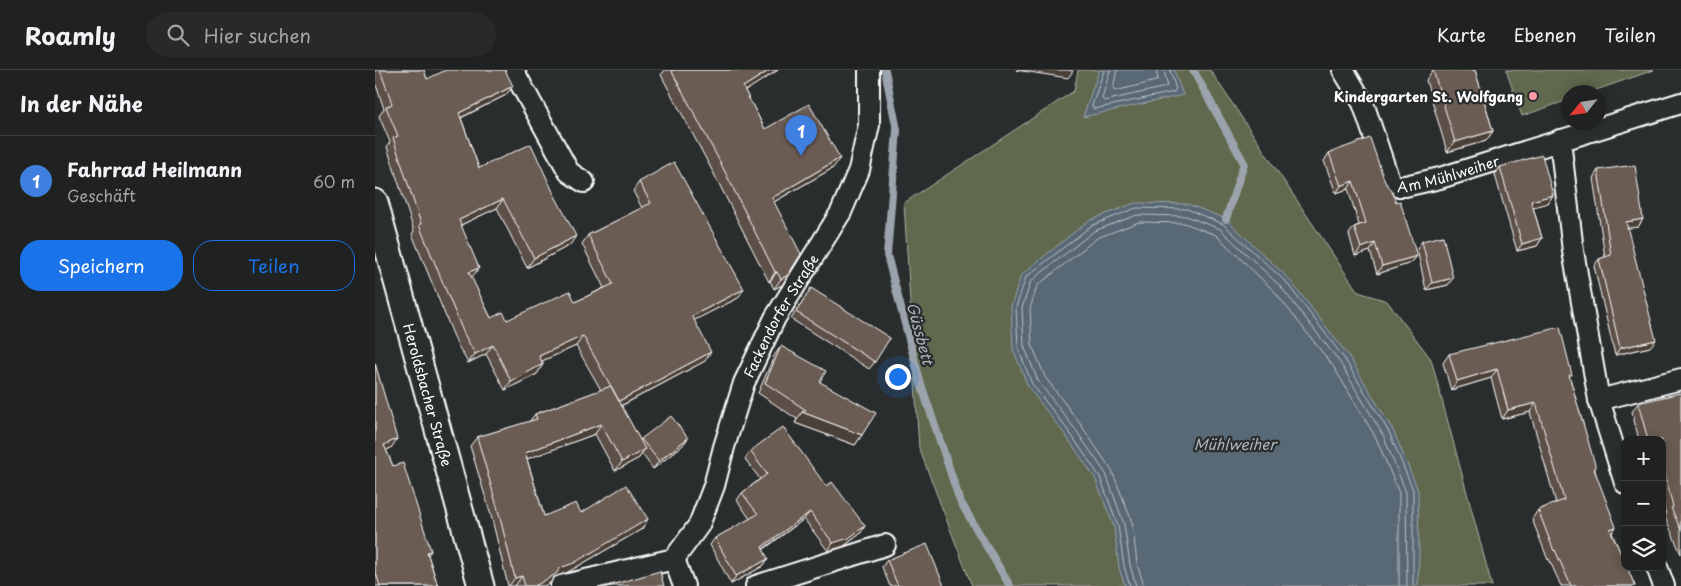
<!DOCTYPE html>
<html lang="de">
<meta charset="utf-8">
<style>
:root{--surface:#202222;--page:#282a2a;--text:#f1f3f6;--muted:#a2a4a5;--line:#3d3f40;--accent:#1a73e8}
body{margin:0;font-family:"Playpen Sans",sans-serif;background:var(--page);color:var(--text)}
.controls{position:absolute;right:15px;bottom:15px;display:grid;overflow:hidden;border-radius:10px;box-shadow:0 2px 12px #0003}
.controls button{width:45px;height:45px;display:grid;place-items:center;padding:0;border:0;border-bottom:1px solid var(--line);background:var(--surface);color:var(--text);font:25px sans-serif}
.compass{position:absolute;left:1186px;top:15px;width:45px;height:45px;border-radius:50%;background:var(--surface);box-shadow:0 2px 12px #0003;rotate:240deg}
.you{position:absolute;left:522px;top:306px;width:18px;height:18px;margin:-12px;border:4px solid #fff;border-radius:50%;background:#1a73e8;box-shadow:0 0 0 8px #1a73e833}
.badge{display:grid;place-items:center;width:32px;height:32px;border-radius:50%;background:var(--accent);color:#fff;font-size:16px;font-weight:700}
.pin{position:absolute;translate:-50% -41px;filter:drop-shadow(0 1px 2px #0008)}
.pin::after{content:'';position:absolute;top:26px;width:18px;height:15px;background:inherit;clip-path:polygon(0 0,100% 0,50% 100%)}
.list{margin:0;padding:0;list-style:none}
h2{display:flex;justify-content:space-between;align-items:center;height:65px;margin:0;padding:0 20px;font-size:21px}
h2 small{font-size:16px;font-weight:400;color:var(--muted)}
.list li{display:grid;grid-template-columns:32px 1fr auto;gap:15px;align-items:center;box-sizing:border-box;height:90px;padding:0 20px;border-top:1px solid var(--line)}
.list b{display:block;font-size:19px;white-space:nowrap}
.list p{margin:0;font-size:16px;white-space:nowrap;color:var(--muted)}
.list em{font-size:16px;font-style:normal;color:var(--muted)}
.actions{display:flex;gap:10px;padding:15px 20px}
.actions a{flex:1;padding:11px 0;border:1px solid var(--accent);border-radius:20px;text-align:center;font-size:18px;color:var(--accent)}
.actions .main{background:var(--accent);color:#fff}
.icon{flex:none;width:28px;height:28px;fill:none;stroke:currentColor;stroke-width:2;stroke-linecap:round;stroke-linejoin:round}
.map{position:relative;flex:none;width:1306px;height:516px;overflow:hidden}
header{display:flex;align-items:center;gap:30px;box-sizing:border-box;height:70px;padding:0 25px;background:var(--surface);border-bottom:1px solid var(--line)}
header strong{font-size:24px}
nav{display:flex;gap:28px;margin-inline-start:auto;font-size:18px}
.search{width:350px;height:45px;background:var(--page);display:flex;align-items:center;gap:12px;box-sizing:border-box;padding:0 18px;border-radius:28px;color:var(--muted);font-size:19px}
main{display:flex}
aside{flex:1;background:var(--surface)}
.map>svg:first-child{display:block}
.green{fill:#60674d;stroke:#b0b3a6}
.water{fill:#586875;stroke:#9ba4ac}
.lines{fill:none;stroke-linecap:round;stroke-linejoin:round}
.shore{stroke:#bcc3c8;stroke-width:1}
.stream{stroke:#9ba4ac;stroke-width:8}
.minor-casing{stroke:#fff;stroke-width:24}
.tertiary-casing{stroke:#fff;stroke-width:29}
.minor{stroke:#2a2d2e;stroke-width:20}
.tertiary{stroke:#2a2d2e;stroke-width:25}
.wall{fill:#5c4f47;stroke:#fff}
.shaded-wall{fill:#4b4039;stroke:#fff}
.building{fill:#6b5c52;stroke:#fff}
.poi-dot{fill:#ff9aa2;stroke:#2a2d2e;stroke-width:2}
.labels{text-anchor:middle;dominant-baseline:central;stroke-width:4.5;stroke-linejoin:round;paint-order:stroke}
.poi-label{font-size:14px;font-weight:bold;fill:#fff;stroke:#2a2d2e;text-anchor:end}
.street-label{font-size:14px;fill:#fff;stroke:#2a2d2e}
.water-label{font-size:15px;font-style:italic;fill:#acb4ba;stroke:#2a2d2e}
</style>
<header>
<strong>Roamly</strong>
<div class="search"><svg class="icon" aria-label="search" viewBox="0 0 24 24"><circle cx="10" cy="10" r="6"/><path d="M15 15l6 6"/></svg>Hier suchen</div>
<nav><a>Karte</a><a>Ebenen</a><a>Teilen</a></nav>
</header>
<main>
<aside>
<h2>In der Nähe<small></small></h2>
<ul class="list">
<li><span class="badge" style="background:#3f7fe0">1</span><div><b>Fahrrad Heilmann</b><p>Geschäft</p></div><em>60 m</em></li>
</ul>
<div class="actions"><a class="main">Speichern</a><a>Teilen</a></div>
</aside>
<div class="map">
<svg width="1306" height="516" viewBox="0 0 1306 516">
<rect width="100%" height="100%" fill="#2a2d2e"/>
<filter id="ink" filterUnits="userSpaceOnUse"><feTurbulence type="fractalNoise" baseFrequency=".02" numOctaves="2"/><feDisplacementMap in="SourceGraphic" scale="10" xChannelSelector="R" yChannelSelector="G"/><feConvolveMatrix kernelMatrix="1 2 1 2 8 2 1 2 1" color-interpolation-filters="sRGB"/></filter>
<g filter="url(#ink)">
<path class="green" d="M 703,0 L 835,0 L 983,222 L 1012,231 L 1056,289 L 1117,516 L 597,516 L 544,378 L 529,133 L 699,21 Z
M 1131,0 L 1279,0 L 1215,22 L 1194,22 L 1193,30 L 1147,46 Z"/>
<path class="water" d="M 724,0 L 799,0 L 808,25 L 708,47 Z
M 760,133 L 813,134 L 851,149 L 914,209 L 973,285 L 1018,360 L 1043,420 L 1044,483 L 1043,516 L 750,516 L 744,498 L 739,457 L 720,408 L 691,366 L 653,317 L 638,279 L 636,236 L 646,205 L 713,151 Z"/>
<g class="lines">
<path class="shore" d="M 729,0 L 717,36 L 719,39 L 799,22 L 801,19 L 795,0
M 735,0 L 727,28 L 729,31 L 791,17 L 792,14 L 789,0
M 742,0 L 738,18 L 740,21 L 781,11 L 783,9 L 781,0
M 755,516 L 749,496 L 743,456 L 725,407 L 695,363 L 657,314 L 643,278 L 641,237 L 651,207 L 716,156 L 761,138 L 812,139 L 848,154 L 911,212 L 969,288 L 1014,362 L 1038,420 L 1038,516
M 761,516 L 755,495 L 749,454 L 731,404 L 700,359 L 663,311 L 649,276 L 647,238 L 656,211 L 719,161 L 762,145 L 811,146 L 845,159 L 906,217 L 964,291 L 1008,365 L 1031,422 L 1032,516
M 769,516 L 762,493 L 757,452 L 737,401 L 706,355 L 670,307 L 657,275 L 655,239 L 662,216 L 722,168 L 764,152 L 809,153 L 841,165 L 900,222 L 958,296 L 1001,368 L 1024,423 L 1024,516"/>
<path class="stream" d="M 510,0 L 522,60 L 512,185 L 545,311 L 585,431 L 635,516
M 818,0 L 869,93 L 851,149"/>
<defs>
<g id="minor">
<path d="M 138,0 L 194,102 L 209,112"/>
<path id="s1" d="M 968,0 L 988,33 L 1016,116 L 1030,116 L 1065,108 L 1306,33"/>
<path d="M 1185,70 L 1198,181 L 1224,330 L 1250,413"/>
<path d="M 1224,330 L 1306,309"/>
<path d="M 299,489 L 309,516"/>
<path d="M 1282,497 L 1289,516"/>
<path id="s2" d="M 186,516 L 299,489 L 324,455 L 339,416 L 349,377 L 369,313 L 400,248 L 466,142 L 484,100 L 494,55 L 494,0"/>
<path d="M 381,516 L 510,475"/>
</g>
<g id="tertiary">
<path id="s3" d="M 0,132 L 106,516"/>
</g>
</defs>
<use href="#minor" class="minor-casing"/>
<use href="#tertiary" class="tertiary-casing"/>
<use href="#minor" class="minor"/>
<use href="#tertiary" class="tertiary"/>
</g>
<path class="wall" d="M 0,0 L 49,0 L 52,9 L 131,25 L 86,48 L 104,98 L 195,175 L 152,198 L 122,138 L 86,155 L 97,207 L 96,207 L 116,248 L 132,250 L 200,232 L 229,218 L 207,174 L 213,165 L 267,138 L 258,121 L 264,112 L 363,228 L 319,250 L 330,291 L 246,336 L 265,370 L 266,369 L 308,375 L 278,399 L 267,384 L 264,388 L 240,401 L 220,364 L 152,389 L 169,446 L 206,443 L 267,459 L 193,502 L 179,507 L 175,513 L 169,516 L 133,516 L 117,449 L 95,376 L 102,367 L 154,352 L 160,344 L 226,320 L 201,276 L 167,291 L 168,294 L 162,304 L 130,320 L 111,284 L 93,293 L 82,274 L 37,164 L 39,161 L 12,77 L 15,72 L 4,46 L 9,39 L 0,12 Z
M 290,0 L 403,0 L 370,21 L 390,59 L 458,98 L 399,132 L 407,215 L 399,219 L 395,211 L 394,212 L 338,102 L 286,5 Z
M 1058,0 L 1100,0 L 1118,61 L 1111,71 L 1072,82 L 1051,10 Z
M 954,83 L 1010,112 L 1042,186 L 1036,193 L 1002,204 L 995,181 L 980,186 L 974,164 L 979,157 L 984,155 L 973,119 L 961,123 L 949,91 Z
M 1125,97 L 1178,125 L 1173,133 L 1158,137 L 1167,168 L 1162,176 L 1142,181 L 1120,105 Z
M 1223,100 L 1268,149 L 1263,157 L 1252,158 L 1275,277 L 1240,285 L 1219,196 L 1224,189 L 1230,187 L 1218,108 Z
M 1047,171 L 1073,215 L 1051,220 L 1042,179 Z
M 436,218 L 500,292 L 494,299 L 416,249 Z
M 406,276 L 445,312 L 487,365 L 480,375 L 420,353 L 422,349 L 383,323 L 399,286 Z
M 1074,284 L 1195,308 L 1237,463 L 1260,516 L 1186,516 L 1174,489 L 1173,490 L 1157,449 L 1163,440 L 1181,433 L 1155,342 L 1127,349 L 1116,308 L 1076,320 L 1068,293 Z
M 0,293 L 16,378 L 11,380 L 56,481 L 53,485 L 63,516 L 0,516 Z
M 1306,328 L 1306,484 L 1290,447 L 1291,445 L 1287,428 L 1287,370 L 1264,370 L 1257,342 L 1263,333 Z
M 375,381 L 485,464 L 469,476 L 453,481 L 429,449 L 388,480 L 393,489 L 388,496 L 356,514 L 335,475 L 340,468 L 375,449 L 362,430 L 367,423 L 385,409 L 370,389 Z
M 512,490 L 569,516 L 515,516 L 507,497 Z"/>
<path class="shaded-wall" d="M 395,0 L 403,0 L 361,27 L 368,17 Z
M 641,0 L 693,0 L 698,1 L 693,8 Z
M 138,16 L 131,25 L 77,52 L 84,43 Z
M 1118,61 L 1111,71 L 1072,82 L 1080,72 Z
M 465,88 L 458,98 L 390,137 L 397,128 Z
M 978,111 L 973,119 L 961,123 L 966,116 Z
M 1178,125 L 1173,133 L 1151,139 L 1156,131 Z
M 128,129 L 122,138 L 77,159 L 84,150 Z
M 1268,149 L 1263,157 L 1246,159 L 1251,152 Z
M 201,166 L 195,175 L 152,198 L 159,188 Z
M 1167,168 L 1162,176 L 1142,181 L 1147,174 Z
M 1000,173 L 995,181 L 980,186 L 986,178 Z
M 1042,186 L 1036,193 L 1002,204 L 1007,196 Z
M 104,198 L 97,207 L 88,211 L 94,202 Z
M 400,202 L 402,202 L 395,211 L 394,212 Z
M 413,205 L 407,215 L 399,219 L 406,209 Z
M 1078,208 L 1073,215 L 1051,220 L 1057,213 Z
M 369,219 L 363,228 L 310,255 L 317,246 Z
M 208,266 L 201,276 L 158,295 L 164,286 Z
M 1281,270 L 1275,277 L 1240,285 L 1245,278 Z
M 118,275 L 111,284 L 93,293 L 100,284 Z
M 336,282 L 330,291 L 238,340 L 244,331 Z
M 168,294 L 162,304 L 130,320 L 136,311 Z
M 1122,299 L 1116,308 L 1076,320 L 1082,311 Z
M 1161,333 L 1155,342 L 1127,349 L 1133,340 Z
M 427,342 L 487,365 L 480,375 L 420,353 Z
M 226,354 L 220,364 L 144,392 L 150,383 Z
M 313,368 L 308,375 L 278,399 L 284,391 Z
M 22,369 L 16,378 L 3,384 L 9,375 Z
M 270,379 L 264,388 L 240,401 L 247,392 Z
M 435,442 L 429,449 L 381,484 L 387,477 Z
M 273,449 L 267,459 L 193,502 L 179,507 L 175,513 L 169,516 L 160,516 L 185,498 Z
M 490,456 L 485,464 L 469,476 L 453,481 L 458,473 Z
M 1241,457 L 1235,466 L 1235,459 Z
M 393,489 L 388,496 L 356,514 L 361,506 Z
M 147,506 L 140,516 L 134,516 L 140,508 Z"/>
<path class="building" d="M 5,0 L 49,0 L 52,9 L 71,0 L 130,0 L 138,16 L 84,43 L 104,98 L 156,74 L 179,124 L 201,166 L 159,188 L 128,129 L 84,150 L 104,198 L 94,202 L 116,248 L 128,242 L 132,250 L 195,221 L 200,232 L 238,214 L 213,165 L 276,133 L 264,112 L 299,92 L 369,219 L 317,246 L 336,282 L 244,331 L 208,266 L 164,286 L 168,294 L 136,311 L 118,275 L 100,284 L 89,264 L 44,155 L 46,154 L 18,68 L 23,66 L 11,37 L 17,34 Z
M 296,0 L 395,0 L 368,17 L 390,59 L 434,34 L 465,88 L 397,128 L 426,184 L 413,205 L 406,209 L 402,202 L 400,202 L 345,92 Z
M 1058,0 L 1100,0 L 1118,61 L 1080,72 Z
M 995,68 L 1010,112 L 1016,119 L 1021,132 L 1025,131 L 1042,186 L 1007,196 L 1000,173 L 986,178 L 979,157 L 991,153 L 978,111 L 966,116 L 954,83 Z
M 1167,85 L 1178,125 L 1156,131 L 1167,168 L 1147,174 L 1125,97 Z
M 1260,95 L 1268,149 L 1251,152 L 1281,270 L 1245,278 L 1224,189 L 1236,185 L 1223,100 Z
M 1068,166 L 1078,208 L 1057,213 L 1047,171 Z
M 436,218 L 515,268 L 500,292 L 421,242 Z
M 1185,257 L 1197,305 L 1194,305 L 1221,398 L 1219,399 L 1241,457 L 1235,459 L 1250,493 L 1250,497 L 1252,497 L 1260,516 L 1196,516 L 1180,480 L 1179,481 L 1163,440 L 1189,430 L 1161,333 L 1133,340 L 1122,299 L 1082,311 L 1074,284 Z
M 406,276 L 451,301 L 445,312 L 501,343 L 487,365 L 427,342 L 431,340 L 390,313 Z
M 0,293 L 22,369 L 9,375 L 18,396 L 28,393 L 56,481 L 52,482 L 63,516 L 5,516 L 0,500 Z
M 236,316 L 270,379 L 247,392 L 226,354 L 150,383 L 169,446 L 201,433 L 206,443 L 251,415 L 273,449 L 199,493 L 185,498 L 181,504 L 160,516 L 150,516 L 147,506 L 140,508 L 123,440 L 102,367 L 162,349 L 160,344 Z
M 1305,323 L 1306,328 L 1306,460 L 1296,438 L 1298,437 L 1288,396 L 1287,397 L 1287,370 L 1273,370 L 1263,333 Z
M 296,346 L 313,368 L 284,391 L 266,369 Z
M 408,357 L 451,416 L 457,412 L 490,456 L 474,468 L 458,473 L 435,442 L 387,477 L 393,489 L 361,506 L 340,468 L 383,444 L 367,423 L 392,404 L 375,381 Z
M 552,474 L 569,516 L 523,516 L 512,490 Z
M 285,501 L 289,516 L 233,516 Z"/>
</g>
<circle class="poi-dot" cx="1158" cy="26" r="5"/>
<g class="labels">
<g class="poi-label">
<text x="1148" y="26">Kindergarten St. Wolfgang</text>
</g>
<g class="street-label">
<text stroke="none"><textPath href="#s1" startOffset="185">Am Mühlweiher</textPath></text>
<text stroke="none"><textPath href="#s2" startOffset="384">Fackendorfer Straße</textPath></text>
<text stroke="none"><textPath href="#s3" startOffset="200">Heroldsbacher Straße</textPath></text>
</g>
<g class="water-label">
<text transform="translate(546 263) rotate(75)">Güssbett</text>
<text x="860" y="373">Mühlweiher</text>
</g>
</g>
</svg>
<div class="controls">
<button>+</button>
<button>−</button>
<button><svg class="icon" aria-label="layers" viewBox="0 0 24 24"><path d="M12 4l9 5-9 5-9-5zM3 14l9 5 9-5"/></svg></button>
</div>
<svg class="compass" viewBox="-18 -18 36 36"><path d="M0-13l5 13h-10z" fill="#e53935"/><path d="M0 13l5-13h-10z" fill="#a2a4a5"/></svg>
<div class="you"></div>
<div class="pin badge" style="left:426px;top:86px;background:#3f7fe0">1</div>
</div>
</main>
